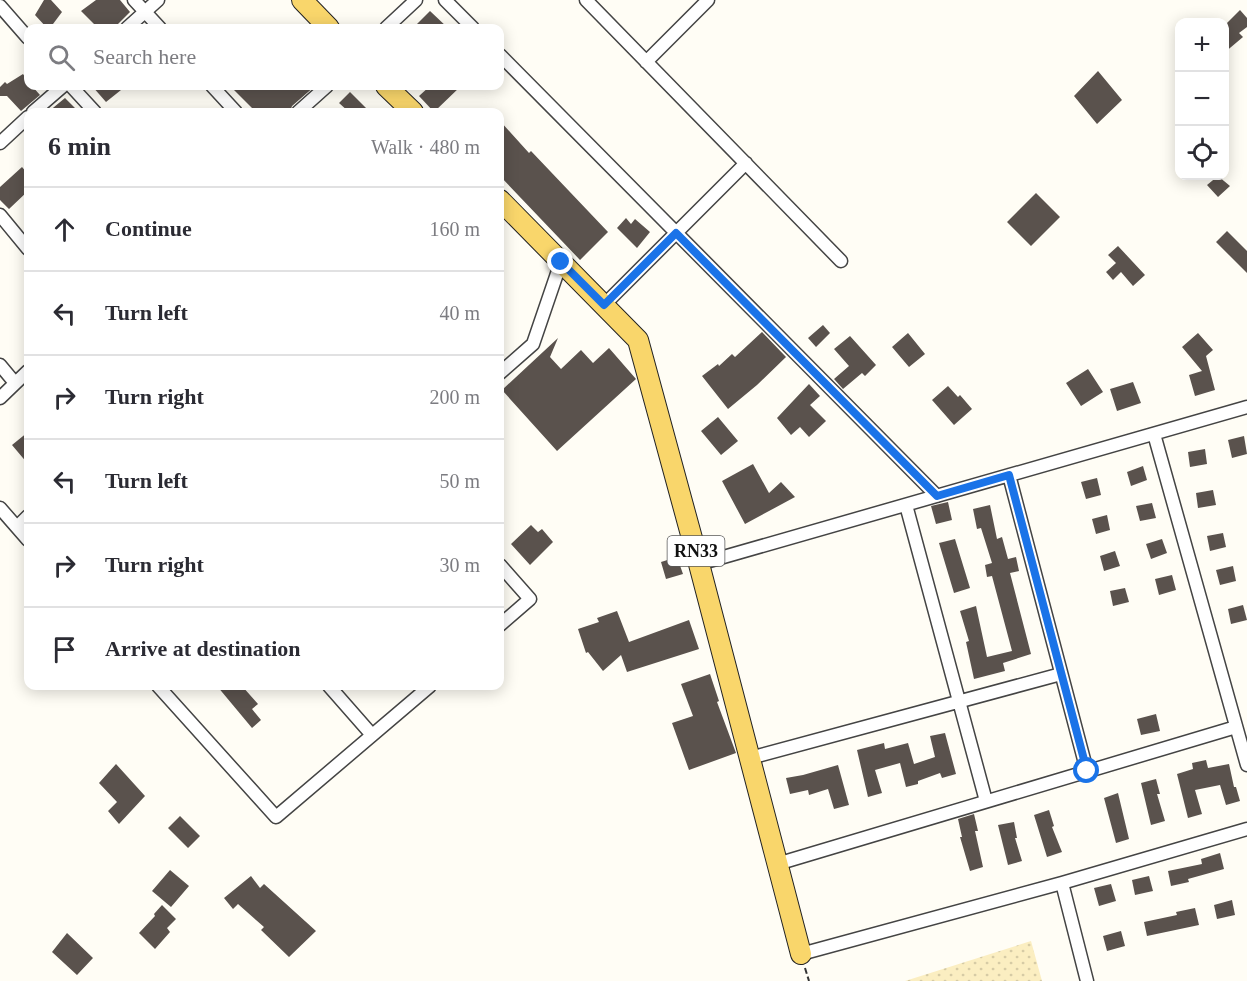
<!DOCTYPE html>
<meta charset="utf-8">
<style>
:root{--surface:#fff;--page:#f2f2f3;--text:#2b2b33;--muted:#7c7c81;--line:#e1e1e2}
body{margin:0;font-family:Georgia,serif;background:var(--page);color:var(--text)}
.controls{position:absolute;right:18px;top:18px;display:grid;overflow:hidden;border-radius:12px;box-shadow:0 3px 15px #0003}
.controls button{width:54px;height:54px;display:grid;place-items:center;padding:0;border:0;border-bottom:2px solid var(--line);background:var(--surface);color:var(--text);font:30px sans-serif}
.stop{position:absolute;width:18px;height:18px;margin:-14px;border:4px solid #1a73e8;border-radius:50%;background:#fff}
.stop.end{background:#1a73e8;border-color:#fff;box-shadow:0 2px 6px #0008}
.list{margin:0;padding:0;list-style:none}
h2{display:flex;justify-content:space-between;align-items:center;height:78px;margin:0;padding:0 24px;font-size:26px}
h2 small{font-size:20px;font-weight:400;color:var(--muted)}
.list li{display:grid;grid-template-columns:39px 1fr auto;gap:18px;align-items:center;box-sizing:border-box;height:84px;padding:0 24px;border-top:2px solid var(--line)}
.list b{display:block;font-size:22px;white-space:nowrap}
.list em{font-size:20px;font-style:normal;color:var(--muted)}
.icon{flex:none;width:33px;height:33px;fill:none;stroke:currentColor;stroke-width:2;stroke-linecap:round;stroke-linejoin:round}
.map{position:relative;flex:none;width:1247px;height:981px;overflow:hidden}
.search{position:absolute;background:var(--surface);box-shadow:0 3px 15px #0003;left:24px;top:24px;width:480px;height:66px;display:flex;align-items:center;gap:15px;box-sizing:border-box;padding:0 21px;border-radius:12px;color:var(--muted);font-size:22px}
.panel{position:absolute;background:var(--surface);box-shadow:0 3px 15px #0003;left:24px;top:108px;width:480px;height:582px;border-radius:12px}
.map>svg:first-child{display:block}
.sand{fill:url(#sand-dots)}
.building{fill:#5a524d}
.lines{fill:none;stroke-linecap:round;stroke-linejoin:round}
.street-casing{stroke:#444;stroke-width:15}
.primary-casing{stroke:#222;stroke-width:22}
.path{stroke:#333;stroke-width:2;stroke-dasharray:6 3;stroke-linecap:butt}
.street{stroke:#fff;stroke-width:12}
.primary{stroke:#f9d66b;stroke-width:20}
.route{stroke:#1a73e8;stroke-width:8}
.labels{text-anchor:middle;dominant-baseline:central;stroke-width:6;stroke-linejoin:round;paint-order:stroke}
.shield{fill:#fff;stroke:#585858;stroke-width:1.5}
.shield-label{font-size:18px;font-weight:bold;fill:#111}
</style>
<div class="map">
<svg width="1247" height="981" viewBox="0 0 1247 981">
<defs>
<pattern id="sand-dots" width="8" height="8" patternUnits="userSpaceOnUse" patternTransform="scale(1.5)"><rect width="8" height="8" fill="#fbeec1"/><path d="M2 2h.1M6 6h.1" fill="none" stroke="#d6cba5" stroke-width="1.8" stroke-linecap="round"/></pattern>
</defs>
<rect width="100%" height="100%" fill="#fffdf5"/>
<path class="sand" d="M 1031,941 L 1042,981 L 905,981 Z"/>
<path class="building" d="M 44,0 L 51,0 L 62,12 L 50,28 L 47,28 L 35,15 Z
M 96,0 L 120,0 L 130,12 L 114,28 L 98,28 L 81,11 Z
M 1240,10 L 1247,18 L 1247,27 L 1239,33 L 1243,37 L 1224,53 L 1224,26 Z
M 430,11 L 448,28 L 413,28 Z
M 1098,71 L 1122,100 L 1097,124 L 1074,96 Z
M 23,74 L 28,81 L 28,86 L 32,86 L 40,95 L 21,111 L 7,96 L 0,96 L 0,87 L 5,82 L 7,84 Z
M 92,86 L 126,86 L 106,102 Z
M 230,86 L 315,86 L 292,106 L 290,112 L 256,112 Z
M 430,86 L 461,86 L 434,112 L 419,96 Z
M 350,92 L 370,112 L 349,112 L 339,103 Z
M 65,98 L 79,112 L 48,112 Z
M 500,121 L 529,153 L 531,151 L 608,232 L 580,260 L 500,176 Z
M 22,167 L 28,174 L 28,191 L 9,209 L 0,200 L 0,187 Z
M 1218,176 L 1230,186 L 1218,197 L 1207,185 Z
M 1036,193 L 1060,217 L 1031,246 L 1007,222 Z
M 626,218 L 631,224 L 635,219 L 650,232 L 637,248 L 617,228 Z
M 1227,231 L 1247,251 L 1247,273 L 1216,242 Z
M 1118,246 L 1145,275 L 1133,286 L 1121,272 L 1113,280 L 1106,272 L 1116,263 L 1108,255 Z
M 823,325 L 830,333 L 816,347 L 808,338 Z
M 762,332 L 786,357 L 757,385 L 728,409 L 702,376 L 718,364 L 719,366 L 732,354 L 735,357 Z
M 908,333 L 925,354 L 909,367 L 892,347 Z
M 1198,333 L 1213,350 L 1206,356 L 1215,390 L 1195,396 L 1189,375 L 1202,371 L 1182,347 Z
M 850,336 L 876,365 L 865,376 L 862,373 L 843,389 L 834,379 L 849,366 L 834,349 Z
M 558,338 L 550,357 L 561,369 L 581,350 L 593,363 L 609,348 L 636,379 L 557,451 L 502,390 Z
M 1088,369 L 1103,392 L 1081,406 L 1066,383 Z
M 1133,382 L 1141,403 L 1117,411 L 1110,389 Z
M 809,384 L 820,396 L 810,405 L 826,421 L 809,437 L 800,427 L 791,435 L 777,418 Z
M 948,386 L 958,397 L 960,395 L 972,409 L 954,425 L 932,400 Z
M 718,417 L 738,441 L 721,455 L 701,431 Z
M 28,432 L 28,464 L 12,445 Z
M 1244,436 L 1247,454 L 1232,458 L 1228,440 Z
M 1205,449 L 1207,464 L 1190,467 L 1188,452 Z
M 753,464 L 769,493 L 781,482 L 795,497 L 745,524 L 722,481 Z
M 1143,466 L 1147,480 L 1131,486 L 1127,472 Z
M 1097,478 L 1101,495 L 1086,499 L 1081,482 Z
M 1213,490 L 1216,505 L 1198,508 L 1196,493 Z
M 948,502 L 952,520 L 936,524 L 931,506 Z
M 1152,503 L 1156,518 L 1140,521 L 1136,506 Z
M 990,505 L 997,539 L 1002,537 L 1008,559 L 1016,557 L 1019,571 L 1010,573 L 1031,654 L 1003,663 L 1005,671 L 974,679 L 966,642 L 969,641 L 960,611 L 976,606 L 987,657 L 1012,651 L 992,576 L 987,577 L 985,565 L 992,563 L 981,528 L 977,529 L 973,509 Z
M 1107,515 L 1110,530 L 1096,534 L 1092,519 Z
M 531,525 L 538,532 L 542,529 L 553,542 L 530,565 L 511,544 Z
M 1223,533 L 1226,547 L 1210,551 L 1207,536 Z
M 955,539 L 970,588 L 954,593 L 939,543 Z
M 1162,539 L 1167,553 L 1151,559 L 1146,544 Z
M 1115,551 L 1120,566 L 1104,571 L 1100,556 Z
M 677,557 L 683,574 L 666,579 L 661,562 Z
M 1233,566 L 1236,581 L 1220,585 L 1216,570 Z
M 1172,575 L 1176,590 L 1159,595 L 1155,579 Z
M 1125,588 L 1129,602 L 1113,606 L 1110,591 Z
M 1243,605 L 1247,620 L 1231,624 L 1228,609 Z
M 617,611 L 629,642 L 689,620 L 699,649 L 627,672 L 621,655 L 603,671 L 588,652 L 586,653 L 578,629 L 599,622 L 597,618 Z
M 710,674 L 719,701 L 717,702 L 736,753 L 689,770 L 672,723 L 693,716 L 681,684 Z
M 217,686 L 242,686 L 258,704 L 252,709 L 261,720 L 252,728 Z
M 1156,714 L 1160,731 L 1141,735 L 1137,719 Z
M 945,733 L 956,774 L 942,778 L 940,773 L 918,781 L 918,784 L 906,787 L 900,763 L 875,770 L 882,793 L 868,797 L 857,750 L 884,743 L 885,749 L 908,743 L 914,764 L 935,757 L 930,736 Z
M 1206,760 L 1208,768 L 1229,764 L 1234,787 L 1236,787 L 1240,801 L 1226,805 L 1220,785 L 1195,790 L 1202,814 L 1188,818 L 1177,774 L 1193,769 L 1192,763 Z
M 116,764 L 145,796 L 119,824 L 108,811 L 117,802 L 99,783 Z
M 838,765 L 849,805 L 834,809 L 828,789 L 809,795 L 808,790 L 790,794 L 786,778 L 803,775 Z
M 1156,779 L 1160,794 L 1157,794 L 1165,821 L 1151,825 L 1141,783 Z
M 1118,793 L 1129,839 L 1116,843 L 1104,798 Z
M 1049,810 L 1054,826 L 1052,827 L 1062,852 L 1047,857 L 1034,815 Z
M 974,814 L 978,831 L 975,831 L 983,867 L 970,871 L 960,837 L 962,837 L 958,819 Z
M 180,816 L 200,836 L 188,848 L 168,828 Z
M 1014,822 L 1017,838 L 1015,838 L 1022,861 L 1008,865 L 998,825 Z
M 1220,853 L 1224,869 L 1188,879 L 1189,882 L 1171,886 L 1168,871 L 1202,864 L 1201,859 Z
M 170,870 L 189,886 L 171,907 L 152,891 Z
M 251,876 L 260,888 L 264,884 L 316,931 L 289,957 L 261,930 L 264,927 L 238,904 L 233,909 L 224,898 Z
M 1149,876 L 1153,891 L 1135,895 L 1132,880 Z
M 1111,884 L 1116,901 L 1099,906 L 1094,888 Z
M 1232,900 L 1235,915 L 1217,919 L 1214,905 Z
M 162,905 L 176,919 L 167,928 L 170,932 L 155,949 L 139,933 L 155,916 L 154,914 Z
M 1195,908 L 1199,925 L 1147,936 L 1144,922 L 1177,915 L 1176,912 Z
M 1121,931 L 1125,946 L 1107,951 L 1103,936 Z
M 67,933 L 93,958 L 77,975 L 52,952 Z"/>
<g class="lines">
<defs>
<path id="street" d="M 134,0 L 160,28
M 445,0 L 473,28
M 586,0 L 841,261
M 0,6 L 28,38
M 127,28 L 158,0
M 386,28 L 416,0
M 500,55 L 937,496
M 646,62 L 708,0
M 71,86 L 95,112
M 212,86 L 236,112
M 33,112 L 63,86
M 298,112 L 327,86
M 0,143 L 28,117
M 0,215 L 28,249
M 604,305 L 746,163
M 0,365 L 15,383
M 500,373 L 533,344 L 561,262
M 0,398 L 28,371
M 1154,434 L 1247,765
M 1009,475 L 1087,771
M 906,505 L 986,801
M 0,508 L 28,540
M 17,527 L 28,516
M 699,564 L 1247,407
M 500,565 L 530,599 L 500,625
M 158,686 L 276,817 L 430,686
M 329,686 L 372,735
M 750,758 L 1061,674
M 777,864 L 1236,727
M 1062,883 L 1087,981
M 801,954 L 1062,883 L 1247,829"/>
<path id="primary" d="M 302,0 L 329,28
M 386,86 L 413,112
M 500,200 L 638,340 L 699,564 L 801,954"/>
</defs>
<use href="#street" class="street-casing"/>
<use href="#primary" class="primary-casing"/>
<path class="path" d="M 805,968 L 809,981"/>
<use href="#street" class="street"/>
<use href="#primary" class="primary"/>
</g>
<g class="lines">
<path class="route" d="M 561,262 L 604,305 L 676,233 L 937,496 L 1009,475 L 1087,771"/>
</g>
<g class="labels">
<rect class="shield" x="667.5" y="536" width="57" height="30" rx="4.5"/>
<g class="shield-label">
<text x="696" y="551">RN33</text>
</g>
</g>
</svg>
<div class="controls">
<button>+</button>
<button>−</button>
<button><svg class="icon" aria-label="locate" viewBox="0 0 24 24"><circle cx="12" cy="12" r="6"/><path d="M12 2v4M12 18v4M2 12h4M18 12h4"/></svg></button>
</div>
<div class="stop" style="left:1087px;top:771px"></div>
<div class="stop end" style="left:561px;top:262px"></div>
<div class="search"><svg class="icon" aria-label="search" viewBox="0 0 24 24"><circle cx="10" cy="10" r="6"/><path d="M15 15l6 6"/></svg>Search here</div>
<section class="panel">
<h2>6 min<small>Walk · 480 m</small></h2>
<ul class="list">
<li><svg class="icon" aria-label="ahead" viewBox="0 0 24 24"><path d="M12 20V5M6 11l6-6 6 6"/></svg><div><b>Continue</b></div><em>160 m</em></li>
<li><svg class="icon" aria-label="left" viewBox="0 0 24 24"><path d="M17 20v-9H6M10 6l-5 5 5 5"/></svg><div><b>Turn left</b></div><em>40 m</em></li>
<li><svg class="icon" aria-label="right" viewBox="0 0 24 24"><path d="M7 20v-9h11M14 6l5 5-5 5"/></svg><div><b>Turn right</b></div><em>200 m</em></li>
<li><svg class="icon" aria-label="left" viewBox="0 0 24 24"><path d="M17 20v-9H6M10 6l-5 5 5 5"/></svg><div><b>Turn left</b></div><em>50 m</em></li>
<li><svg class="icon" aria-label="right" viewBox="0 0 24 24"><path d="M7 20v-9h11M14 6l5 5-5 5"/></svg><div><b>Turn right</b></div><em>30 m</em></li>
<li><svg class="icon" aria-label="arrive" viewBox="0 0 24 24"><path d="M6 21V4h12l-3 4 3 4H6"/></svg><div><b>Arrive at destination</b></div></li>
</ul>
</section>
</div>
